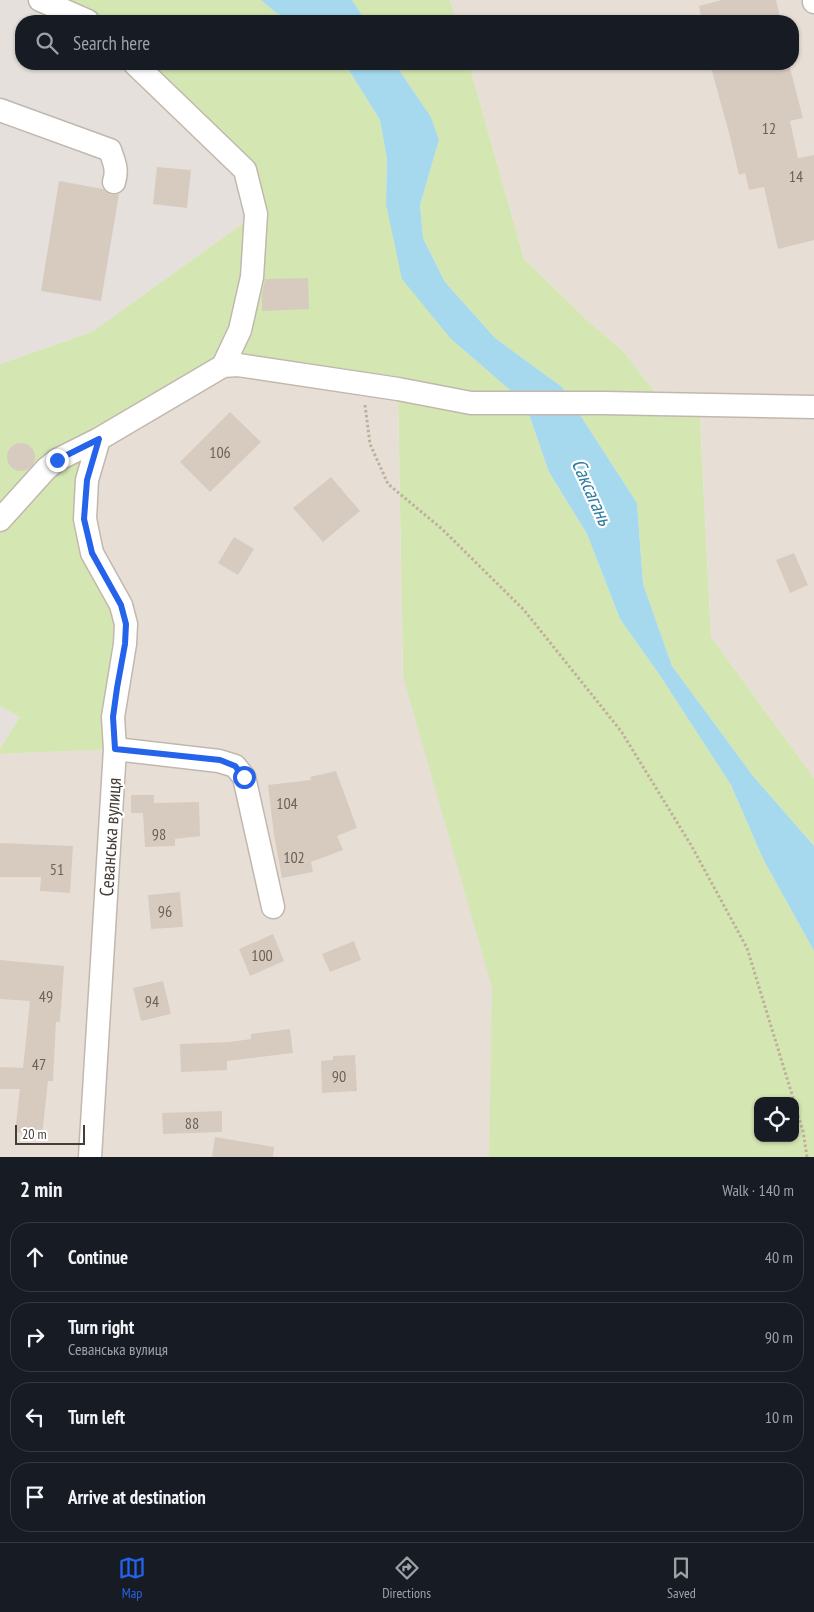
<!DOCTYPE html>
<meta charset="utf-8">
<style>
:root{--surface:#171b24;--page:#20242c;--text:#f1f3f6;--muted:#9ea1a6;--line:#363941;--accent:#2563eb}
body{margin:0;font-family:"PT Sans Narrow",sans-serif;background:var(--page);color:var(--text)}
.controls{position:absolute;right:15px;bottom:15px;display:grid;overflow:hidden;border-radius:10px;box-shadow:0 1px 4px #0004}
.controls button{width:45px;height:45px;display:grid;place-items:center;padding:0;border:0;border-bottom:1px solid var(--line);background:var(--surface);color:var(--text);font:25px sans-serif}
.scale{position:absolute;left:15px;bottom:12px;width:70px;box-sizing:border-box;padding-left:5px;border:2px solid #463e36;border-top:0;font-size:14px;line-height:18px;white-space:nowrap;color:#463e36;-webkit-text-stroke:4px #fff;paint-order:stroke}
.stop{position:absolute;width:15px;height:15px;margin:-11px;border:4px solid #2563eb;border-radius:50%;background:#fff}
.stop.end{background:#2563eb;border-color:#fff;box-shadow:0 1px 5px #0008}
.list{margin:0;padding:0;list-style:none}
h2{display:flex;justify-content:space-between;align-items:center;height:65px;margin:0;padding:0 20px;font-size:21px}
h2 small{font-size:16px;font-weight:400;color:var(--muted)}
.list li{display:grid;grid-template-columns:32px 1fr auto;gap:15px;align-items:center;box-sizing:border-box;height:70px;margin:0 10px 10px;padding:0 10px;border:1px solid var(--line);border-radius:20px}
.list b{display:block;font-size:19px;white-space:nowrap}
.list p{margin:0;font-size:16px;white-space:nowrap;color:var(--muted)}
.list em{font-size:16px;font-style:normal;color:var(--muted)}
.icon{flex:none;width:28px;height:28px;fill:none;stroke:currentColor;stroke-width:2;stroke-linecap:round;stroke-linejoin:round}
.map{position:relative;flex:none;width:814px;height:1157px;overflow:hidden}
.search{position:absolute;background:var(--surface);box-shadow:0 1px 4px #0004;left:15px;right:15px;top:15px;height:55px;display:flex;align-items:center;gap:12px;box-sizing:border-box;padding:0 18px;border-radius:20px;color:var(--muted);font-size:19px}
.sheet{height:385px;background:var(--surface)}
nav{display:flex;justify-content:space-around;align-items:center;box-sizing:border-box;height:70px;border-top:1px solid var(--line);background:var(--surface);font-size:14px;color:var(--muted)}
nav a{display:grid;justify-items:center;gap:2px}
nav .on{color:var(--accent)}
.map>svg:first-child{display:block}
.residential{fill:#e7dfd6}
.industrial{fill:#e5e0dc}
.green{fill:#d4e6b2;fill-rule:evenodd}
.water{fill:#a6d9ed}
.building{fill:#d7cbc0}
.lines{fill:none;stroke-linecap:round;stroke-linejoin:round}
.minor-casing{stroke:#c1b8ad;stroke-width:25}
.path{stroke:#bfaf9c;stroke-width:3;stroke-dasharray:2.5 2.5;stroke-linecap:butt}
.minor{stroke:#fff;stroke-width:22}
.route{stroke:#2563eb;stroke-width:6}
.labels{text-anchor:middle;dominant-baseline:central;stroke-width:4.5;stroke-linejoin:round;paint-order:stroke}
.number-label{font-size:16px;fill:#6a6158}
.street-label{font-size:19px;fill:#463e36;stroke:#fff}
.water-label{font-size:20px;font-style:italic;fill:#307d9e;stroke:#fff}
</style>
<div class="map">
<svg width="814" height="1157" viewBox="0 0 814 1157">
<rect width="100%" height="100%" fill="#f3eee7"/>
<path class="residential" d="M 450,0 L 814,0 L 814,778 L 711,637 L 699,399 L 659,398 L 624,352 L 588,321 L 524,259 L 469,64 L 793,64 L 793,21 L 456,21 Z
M 223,366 L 398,389 L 403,676 L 758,1101 L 758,1138 L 784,1157 L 0,1157 L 0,754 L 115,749 L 92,553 L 99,439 Z"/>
<path class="industrial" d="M 0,0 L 40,0 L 88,21 L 21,21 L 21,64 L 135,64 L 245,170 L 256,214 L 92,332 L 0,364 Z
M 0,706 L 20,717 L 0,749 Z"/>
<path class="green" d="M 39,0 L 261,0 L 275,12 L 292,21 L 87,21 Z
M 352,0 L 450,0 L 456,21 L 366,21 Z
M 135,64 L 345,64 L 380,120 L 387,159 L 386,204 L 451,339 L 525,403 L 549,472 L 587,534 L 620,619 L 659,674 L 731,785 L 763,859 L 814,951 L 814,1157 L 489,1157 L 492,987 L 403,676 L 398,389 L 238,365 L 99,439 L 85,519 L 121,605 L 115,749 L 0,754 L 0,749 L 20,717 L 0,706 L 0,364 L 92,332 L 256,214 L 245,170 ZM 758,1101 L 795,1101 L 795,1138 L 758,1138 Z
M 395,64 L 469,64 L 524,259 L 588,321 L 624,352 L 659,398 L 699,399 L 711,637 L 814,778 L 814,846 L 753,776 L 672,666 L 643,584 L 637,503 L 562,387 L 495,338 L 445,282 L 423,238 L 420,205 L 439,140 L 431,117 Z"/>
<path class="water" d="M 261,0 L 352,0 L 366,21 L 292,21 L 275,12 Z
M 345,64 L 395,64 L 431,117 L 439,140 L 420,205 L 423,238 L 445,282 L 495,338 L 562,387 L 637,503 L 643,584 L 672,666 L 753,776 L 814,846 L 814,951 L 763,859 L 731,785 L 659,674 L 620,619 L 587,534 L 549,472 L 525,403 L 451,339 L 402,279 L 386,204 L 387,159 L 380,120 Z"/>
<path class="building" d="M 722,0 L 776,0 L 781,21 L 739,21 L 737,15 L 702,21 L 699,6 Z
M 710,64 L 789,64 L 803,118 L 790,121 L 798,158 L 814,155 L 814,240 L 778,249 L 764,187 L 749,190 L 745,173 L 739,175 L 729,133 Z
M 157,167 L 191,170 L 187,208 L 153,204 Z
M 59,181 L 103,189 L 111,195 L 119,194 L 101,301 L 41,291 Z
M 308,278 L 309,309 L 262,311 L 262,294 L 265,279 Z
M 230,412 L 261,442 L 210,492 L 180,462 Z
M7 457a14 14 0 1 1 28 0a14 14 0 1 1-28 0Z
M 331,477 L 360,511 L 323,542 L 293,508 Z
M 234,537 L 254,549 L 238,575 L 218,563 Z
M 794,553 L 808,585 L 790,593 L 776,560 Z
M 336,771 L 357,828 L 337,836 L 343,850 L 311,862 L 313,872 L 282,878 L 274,835 L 268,785 L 311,780 L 310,777 Z
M 131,795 L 154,795 L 154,803 L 199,802 L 200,836 L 175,839 L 175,846 L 145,847 L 143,813 L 131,813 Z
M 0,843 L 73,846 L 70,893 L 40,891 L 41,877 L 0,877 Z
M 180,892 L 183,927 L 151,929 L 148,895 Z
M 273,934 L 284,961 L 250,976 L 239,949 Z
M 354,941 L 361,960 L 330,972 L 322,954 Z
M 0,960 L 64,966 L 60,1022 L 56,1022 L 53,1081 L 48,1081 L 42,1135 L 15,1132 L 20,1089 L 0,1089 L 0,1067 L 23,1068 L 30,1001 L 0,999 Z
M 163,981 L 171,1014 L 141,1021 L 133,988 Z
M 290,1029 L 293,1053 L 227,1061 L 227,1070 L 181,1072 L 180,1044 L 229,1042 L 251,1039 L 251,1034 Z
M 355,1055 L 357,1091 L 322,1093 L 321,1061 L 333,1060 L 333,1056 Z
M 222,1111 L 222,1132 L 163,1134 L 162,1113 Z
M 215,1137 L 274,1147 L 273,1157 L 212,1157 Z"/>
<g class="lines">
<defs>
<path id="minor" d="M 40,0 L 88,21
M 814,0 L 814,2
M 135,64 L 245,170 L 256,214 L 252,277 L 240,330 L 223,366
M 0,110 L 110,150 C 114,162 118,169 114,182
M 0,520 L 46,469 L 57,460 L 99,439 L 223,366 L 238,365 L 398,389 L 471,403 L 604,403 L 814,407
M 115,749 L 219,761 L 235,766 L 244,777 L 273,907
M 90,1157 L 115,749 L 113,717 L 125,644 L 126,624 L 121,605 L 92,553 L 85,519 L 87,480 L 99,439"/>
</defs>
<use href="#minor" class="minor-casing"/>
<path class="path" d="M 365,405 L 370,444 L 388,484 L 442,529 L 524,610 L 621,731 L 691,845 L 747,948 L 794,1101
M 795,1106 L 803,1131 L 807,1157"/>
<use href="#minor" class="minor"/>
</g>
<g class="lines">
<path class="route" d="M 57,460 L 99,439 L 87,480 L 84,519 L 92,553 L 121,605 L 126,624 L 125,644 L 117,688 L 113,717 L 115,749 L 220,760 L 235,766 L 244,777"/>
</g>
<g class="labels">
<g class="number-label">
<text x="769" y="128">12</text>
<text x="796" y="176">14</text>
<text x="220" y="452">106</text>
<text x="287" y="803">104</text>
<text x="159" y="834">98</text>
<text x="294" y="857">102</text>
<text x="57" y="869">51</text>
<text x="165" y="911">96</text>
<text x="262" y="955">100</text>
<text x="46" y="996">49</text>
<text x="152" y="1001">94</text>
<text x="39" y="1064">47</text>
<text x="339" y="1076">90</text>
<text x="192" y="1123">88</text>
</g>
<g class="street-label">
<text transform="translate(110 837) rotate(-86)">Севанська вулиця</text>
</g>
<g class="water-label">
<text transform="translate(592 492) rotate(66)">Саксагань</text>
</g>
</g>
</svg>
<div class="controls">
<button><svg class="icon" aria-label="locate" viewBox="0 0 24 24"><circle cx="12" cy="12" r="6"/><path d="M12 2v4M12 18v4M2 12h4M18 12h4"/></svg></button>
</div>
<div class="scale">20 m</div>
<div class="stop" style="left:244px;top:777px"></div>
<div class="stop end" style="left:57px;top:460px"></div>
<div class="search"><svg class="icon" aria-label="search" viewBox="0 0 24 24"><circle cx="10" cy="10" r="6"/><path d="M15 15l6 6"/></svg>Search here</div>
</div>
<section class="sheet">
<h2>2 min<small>Walk · 140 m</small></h2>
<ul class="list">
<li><svg class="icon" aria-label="ahead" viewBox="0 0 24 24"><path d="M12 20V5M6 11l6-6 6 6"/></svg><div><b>Continue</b></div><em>40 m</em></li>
<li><svg class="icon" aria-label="right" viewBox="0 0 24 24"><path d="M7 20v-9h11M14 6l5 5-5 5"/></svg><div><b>Turn right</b><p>Севанська вулиця</p></div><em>90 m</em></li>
<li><svg class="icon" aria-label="left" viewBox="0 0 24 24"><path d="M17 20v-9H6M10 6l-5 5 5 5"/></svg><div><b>Turn left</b></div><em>10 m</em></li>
<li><svg class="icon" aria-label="arrive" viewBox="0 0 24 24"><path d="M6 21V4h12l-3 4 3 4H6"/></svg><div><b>Arrive at destination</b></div></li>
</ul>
</section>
<nav>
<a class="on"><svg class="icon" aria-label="map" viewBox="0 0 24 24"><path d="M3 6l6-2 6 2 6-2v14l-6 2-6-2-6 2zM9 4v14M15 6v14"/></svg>Map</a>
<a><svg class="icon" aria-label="directions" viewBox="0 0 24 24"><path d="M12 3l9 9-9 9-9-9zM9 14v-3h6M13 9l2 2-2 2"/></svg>Directions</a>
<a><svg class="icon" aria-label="saved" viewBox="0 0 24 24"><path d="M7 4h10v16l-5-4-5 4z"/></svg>Saved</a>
</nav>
